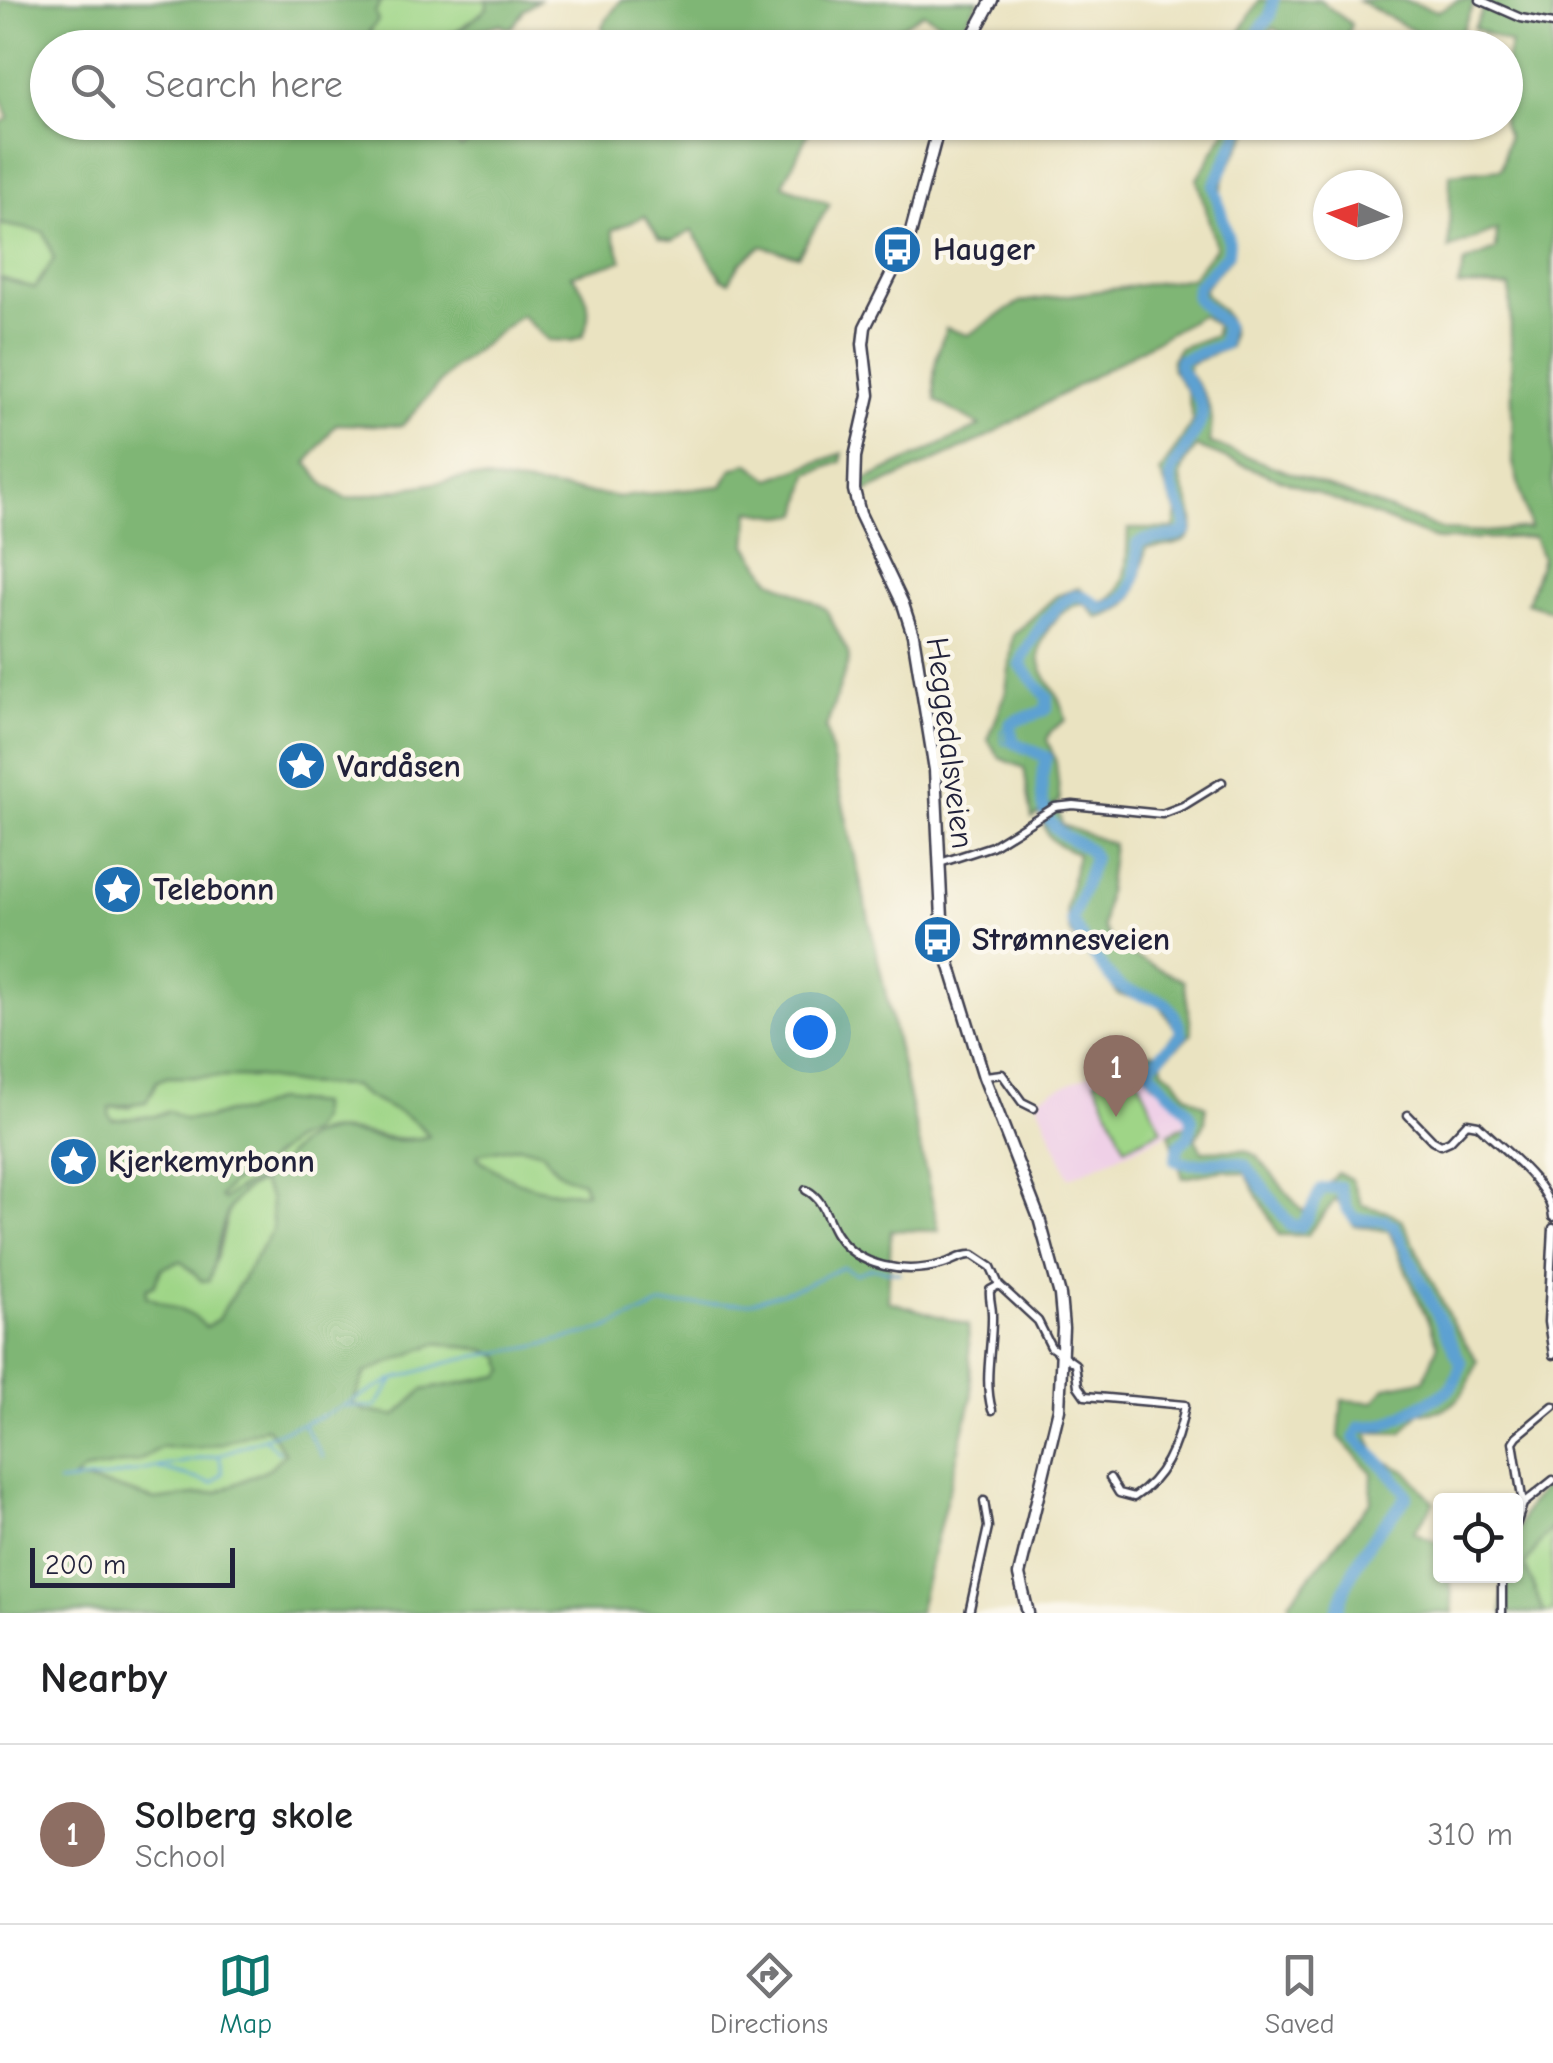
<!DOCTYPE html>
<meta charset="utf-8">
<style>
:root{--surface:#fff;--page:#f6f6f6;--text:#202124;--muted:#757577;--line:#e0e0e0;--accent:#0f766e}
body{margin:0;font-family:"Comic Neue",sans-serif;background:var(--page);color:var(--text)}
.controls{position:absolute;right:30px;bottom:30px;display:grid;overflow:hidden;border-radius:10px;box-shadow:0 2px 8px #0004}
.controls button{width:90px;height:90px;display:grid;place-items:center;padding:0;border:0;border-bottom:2px solid var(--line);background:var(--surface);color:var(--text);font:50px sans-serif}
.compass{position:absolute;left:1313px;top:170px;width:90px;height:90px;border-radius:50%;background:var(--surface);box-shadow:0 2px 8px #0004;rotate:273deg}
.scale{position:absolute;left:30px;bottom:25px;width:205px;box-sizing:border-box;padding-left:10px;border:5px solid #22223b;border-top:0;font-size:28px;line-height:35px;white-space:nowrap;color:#22223b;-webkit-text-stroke:8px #fbf7ec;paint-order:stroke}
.you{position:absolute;left:810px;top:1032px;width:35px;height:35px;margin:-25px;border:8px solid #fff;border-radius:50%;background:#1a73e8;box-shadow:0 0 0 15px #1a73e833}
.badge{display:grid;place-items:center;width:65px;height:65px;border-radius:50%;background:var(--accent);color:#fff;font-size:32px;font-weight:700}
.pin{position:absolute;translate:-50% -82px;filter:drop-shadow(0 2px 5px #0008)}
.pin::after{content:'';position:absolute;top:52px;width:35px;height:30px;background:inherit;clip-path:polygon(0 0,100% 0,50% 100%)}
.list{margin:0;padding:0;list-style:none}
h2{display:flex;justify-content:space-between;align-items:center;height:130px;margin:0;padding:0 40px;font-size:42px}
h2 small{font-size:32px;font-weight:400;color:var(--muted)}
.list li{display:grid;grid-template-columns:65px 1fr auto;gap:30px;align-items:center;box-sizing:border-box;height:180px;padding:0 40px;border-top:2px solid var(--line)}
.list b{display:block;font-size:38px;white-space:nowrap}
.list p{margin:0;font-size:32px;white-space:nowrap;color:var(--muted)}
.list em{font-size:32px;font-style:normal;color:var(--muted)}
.icon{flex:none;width:55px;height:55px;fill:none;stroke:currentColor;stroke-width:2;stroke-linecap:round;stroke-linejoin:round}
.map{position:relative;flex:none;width:1553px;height:1613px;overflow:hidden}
.search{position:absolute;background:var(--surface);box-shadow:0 2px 8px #0004;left:30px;right:30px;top:30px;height:110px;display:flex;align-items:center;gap:25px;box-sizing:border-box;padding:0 35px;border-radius:55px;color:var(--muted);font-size:38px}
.sheet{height:310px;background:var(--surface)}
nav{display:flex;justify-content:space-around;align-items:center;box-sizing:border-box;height:140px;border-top:2px solid var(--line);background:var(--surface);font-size:28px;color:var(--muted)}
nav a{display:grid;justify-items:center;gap:5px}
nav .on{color:var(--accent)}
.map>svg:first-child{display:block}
.built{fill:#efd0e7}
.green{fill:#9fd587;stroke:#607c61;stroke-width:2.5}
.forest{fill:#7fb674;stroke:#506c58;stroke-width:2.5;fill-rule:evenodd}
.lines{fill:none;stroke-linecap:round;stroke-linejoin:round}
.stream{stroke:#5da1d2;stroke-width:2.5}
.river{stroke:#5da1d2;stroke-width:12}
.street-casing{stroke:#403f4f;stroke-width:11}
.secondary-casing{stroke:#403f4f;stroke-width:15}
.street{stroke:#fff;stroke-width:6}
.secondary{stroke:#fff;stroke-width:10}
.labels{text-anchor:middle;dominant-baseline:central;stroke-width:9;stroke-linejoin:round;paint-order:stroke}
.poi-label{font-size:32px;font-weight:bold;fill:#22223b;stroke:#fbf7ec;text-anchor:start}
.street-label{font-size:32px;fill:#22223b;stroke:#fbf7ec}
</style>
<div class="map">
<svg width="1553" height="1613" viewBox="0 0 1553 1613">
<rect width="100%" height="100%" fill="#fbf7ec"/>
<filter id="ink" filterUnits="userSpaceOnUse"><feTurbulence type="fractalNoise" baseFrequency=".01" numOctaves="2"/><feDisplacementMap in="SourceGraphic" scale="20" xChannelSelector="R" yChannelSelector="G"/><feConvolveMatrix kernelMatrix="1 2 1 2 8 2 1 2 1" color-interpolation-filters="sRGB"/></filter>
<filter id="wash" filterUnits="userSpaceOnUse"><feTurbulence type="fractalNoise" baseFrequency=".0048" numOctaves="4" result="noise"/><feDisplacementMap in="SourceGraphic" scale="40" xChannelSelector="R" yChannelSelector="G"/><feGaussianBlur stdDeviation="2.25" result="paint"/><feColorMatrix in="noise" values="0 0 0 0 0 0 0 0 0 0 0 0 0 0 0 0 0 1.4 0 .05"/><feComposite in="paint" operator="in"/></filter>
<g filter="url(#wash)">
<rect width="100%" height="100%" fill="#eae3c1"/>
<path class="built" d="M 1132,1055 L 1153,1083 L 1189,1109 L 1189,1124 L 1069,1178 L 1036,1098 Z"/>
<path class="green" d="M 382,0 L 487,0 L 487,8 C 462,32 402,65 370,38 L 374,12 Z
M 0,224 L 44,232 L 54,259 L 35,288 L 0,278 Z
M 1131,1063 L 1162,1130 L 1125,1147 L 1095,1080 Z
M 167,1077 L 258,1077 L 300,1084 L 353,1086 C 375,1107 413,1111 429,1136 C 394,1147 342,1120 313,1135 C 304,1140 296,1149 287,1154 L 285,1173 C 262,1180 240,1182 224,1200 L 220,1198 L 231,1183 L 252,1174 L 292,1141 L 309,1134 L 277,1100 L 243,1113 L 227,1112 L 209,1118 L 184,1119 L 168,1111 L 155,1116 L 112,1120 L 108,1115 L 109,1107 L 128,1107 L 152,1094 L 156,1081 Z
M 520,1146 L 543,1152 C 554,1171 561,1177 582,1181 L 586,1193 C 543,1193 513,1185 478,1158 L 478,1154 Z
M 260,1181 L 270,1197 L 273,1229 L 218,1319 L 205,1327 L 194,1316 L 146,1296 L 147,1288 L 154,1285 L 162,1268 L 181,1261 L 202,1281 C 206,1275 212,1268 215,1261 C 230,1229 218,1196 260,1181 Z
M 437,1343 L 486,1350 L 501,1357 L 505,1370 L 501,1376 L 424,1390 L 396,1416 L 365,1411 L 353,1403 L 364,1373 Z
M 267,1427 L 285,1453 L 270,1468 L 218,1492 L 155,1500 L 110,1486 L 73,1479 L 84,1471 L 138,1461 L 162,1447 L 238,1437 Z
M 1551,1526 L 1553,1613 L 1544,1613 L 1524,1565 Z"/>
<path class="forest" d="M 0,0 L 382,0 L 375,12 L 378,21 L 370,30 L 370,38 L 374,43 L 393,47 L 48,48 L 48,122 L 415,123 L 431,131 L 440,125 L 461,147 L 500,123 L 813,123 L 783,185 L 830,204 L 798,256 L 761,246 L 740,263 L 729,282 L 722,279 L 692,231 L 672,241 L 659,238 L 645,216 L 612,230 L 622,261 L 572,275 C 589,294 593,312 583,336 L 572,341 L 548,340 L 521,315 L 452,369 L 402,426 L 336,424 L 307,463 L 325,485 L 346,499 L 469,477 L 620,497 L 722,486 L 732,469 L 748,463 L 770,479 L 843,453 L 841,462 L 809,474 L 799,514 L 781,516 L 750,511 L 747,545 L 770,579 L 826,609 L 848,653 L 849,660 L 826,728 L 939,1231 L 891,1230 L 888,1301 L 968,1325 L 972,1397 L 918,1613 L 0,1613 L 0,278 L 35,288 L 54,259 L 44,232 L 0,224 L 0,123 L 9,118 L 0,97 ZM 167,1077 L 258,1077 L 300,1084 L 353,1086 C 375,1107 412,1111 429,1136 C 372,1155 328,1099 280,1164 L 284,1173 C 262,1179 240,1182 224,1200 L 220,1197 L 231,1183 L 252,1174 L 292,1141 L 309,1134 L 319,1119 L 319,1104 L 276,1100 L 243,1113 L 227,1112 L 209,1118 L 184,1119 L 168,1111 L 155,1116 L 112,1120 L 109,1115 L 110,1107 L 146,1102 L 157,1081 ZM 520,1146 L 543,1152 C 554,1171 561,1177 582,1181 L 586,1192 C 546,1195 510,1183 478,1158 L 478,1154 ZM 261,1182 L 270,1197 L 273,1229 L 218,1319 L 206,1327 L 194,1316 L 146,1296 L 147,1288 L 154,1285 L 162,1268 L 181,1261 L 202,1281 L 209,1280 C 222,1244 218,1196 261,1182 ZM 437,1343 L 485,1350 L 501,1357 L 505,1370 L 500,1376 L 423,1390 L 396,1416 L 365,1411 L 353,1403 L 365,1373 ZM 267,1427 L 285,1453 L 270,1468 L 218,1492 L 155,1500 L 110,1486 L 74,1479 L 84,1471 L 138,1461 L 162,1447 L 197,1448 L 223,1443 Z
M 487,0 L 539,0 L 524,10 L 512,27 L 505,28 L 500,24 L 475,31 L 463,43 L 463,47 L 415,47 L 460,31 L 487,8 Z
M 621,0 L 979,0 L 959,33 L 923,13 L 867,47 L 608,47 L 602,26 Z
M 1259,0 L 1319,0 L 1351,24 L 1344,47 L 1306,47 L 1273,28 L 1260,47 L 1231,47 Z
M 1358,0 L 1403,0 L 1438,11 L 1459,0 L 1475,0 L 1455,47 L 1444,48 Z
M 1487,0 L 1553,0 L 1553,611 L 1527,603 L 1542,558 L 1534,537 L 1438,540 L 1197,447 C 1190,456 1183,463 1181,475 C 1180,483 1184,490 1187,497 C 1204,542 1185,545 1146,548 C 1138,585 1139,608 1098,618 L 1085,603 C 1059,604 1031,644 1042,669 C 1051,690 1060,695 1066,720 L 1051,731 L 1047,739 L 1056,762 L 1060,801 L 1032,818 L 1024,768 L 1000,758 L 988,740 L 1006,692 L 1013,635 L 1056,596 L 1079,588 L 1101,603 C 1131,591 1126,556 1128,529 L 1174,529 L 1177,513 L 1160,473 L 1193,421 L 1187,391 L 1172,369 L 1172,359 L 1179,348 L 1215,335 L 1216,325 L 1201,315 L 981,440 L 859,495 L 857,484 L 980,426 L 936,401 C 931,374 936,354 946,328 L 968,335 L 1020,302 L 1191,278 L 1216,247 L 1197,179 L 1230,123 L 1254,123 L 1226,171 L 1220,194 L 1233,243 L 1232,256 L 1204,288 L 1205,294 C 1223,311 1237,320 1229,347 L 1189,364 L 1188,372 C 1209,399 1214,409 1210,443 L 1444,530 L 1487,532 L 1530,528 L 1513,463 L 1510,287 L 1458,286 L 1464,263 L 1496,250 L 1497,230 L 1449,249 L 1450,174 L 1501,169 L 1508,137 L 1503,123 L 1506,60 L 1511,44 L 1474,28 Z
M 1057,805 L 1062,825 L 1113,844 L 1103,927 L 1117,948 L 1184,981 L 1192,1033 L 1162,1061 L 1163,1070 L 1175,1078 L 1186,1094 L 1206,1106 L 1205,1123 L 1195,1139 L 1202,1151 L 1244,1150 L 1257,1156 L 1303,1212 L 1338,1173 L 1351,1179 L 1362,1205 L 1391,1213 L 1402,1220 L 1454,1326 L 1477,1361 C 1466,1392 1457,1414 1420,1412 L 1402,1433 L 1367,1432 L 1377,1457 L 1407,1472 L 1434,1503 L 1414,1532 L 1440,1543 L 1440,1576 L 1450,1576 L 1453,1613 L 1293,1613 L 1289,1602 L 1371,1501 L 1372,1473 L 1339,1437 L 1342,1400 L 1374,1402 L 1386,1387 L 1424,1380 L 1438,1344 L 1389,1231 L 1354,1225 L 1336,1199 L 1307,1235 L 1279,1235 L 1246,1174 L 1224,1170 L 1183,1178 L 1169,1133 L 1189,1124 L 1189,1109 L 1153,1083 L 1132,1055 L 1158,1052 L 1177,1031 L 1157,1001 L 1119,995 L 1070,932 L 1066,909 L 1077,853 C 1052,843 1047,841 1041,814 Z
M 1553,1479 L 1553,1530 L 1551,1527 L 1525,1565 L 1544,1613 L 1502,1613 L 1503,1576 L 1516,1576 C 1516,1528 1516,1513 1553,1479 Z"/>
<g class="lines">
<path class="stream" d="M 1010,724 L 1001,731 L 1003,744 L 1020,745
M 345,1406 L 375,1407 L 393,1382
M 303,1424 L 323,1457
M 266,1440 L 279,1452
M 160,1469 L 213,1483 L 223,1473 L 219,1455
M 58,1483 L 105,1478 L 219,1455 L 324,1415 L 395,1379 L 459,1359 L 533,1347 L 606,1329 L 660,1305 L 749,1303 L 800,1287 L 843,1267 L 855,1274 L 872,1268 L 900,1273"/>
<path class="river" d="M 1246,48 L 1270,16 L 1273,0
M 1244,122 L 1214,186 L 1229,242 L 1228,253 L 1197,286 L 1196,298 L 1225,325 L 1223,344 L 1180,360 L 1179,368 C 1209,413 1210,411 1180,457 C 1176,463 1171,471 1171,479 C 1171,497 1188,511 1186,531 C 1171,542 1152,534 1137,544 C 1137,577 1136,600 1101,609 C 1095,604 1089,597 1081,596 C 1057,593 1027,646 1020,665 L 1047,697 L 1047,708 C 1036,718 1022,715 1010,724 L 1013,742 L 1046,757 C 1038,789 1038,821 1070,839 C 1081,845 1089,846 1094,858 L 1072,920 C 1078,935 1111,983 1124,989 C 1159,1004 1168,990 1182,1034 L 1149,1067 C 1156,1085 1191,1105 1192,1120 C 1192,1126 1190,1132 1188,1137 L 1179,1145 L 1175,1160 C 1198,1170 1224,1154 1247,1166 L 1291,1226 L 1301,1226 L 1308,1217 L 1321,1189 L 1340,1187 L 1347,1209 L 1356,1219 L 1386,1221 L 1394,1226 L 1461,1363 C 1453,1398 1439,1394 1412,1410 C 1389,1423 1389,1425 1360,1427 L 1355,1438 C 1369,1451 1399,1480 1407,1495 C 1400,1509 1391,1515 1382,1526 C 1361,1551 1346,1583 1336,1613"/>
</g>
</g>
<g filter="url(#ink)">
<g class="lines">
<defs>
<path id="street" d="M 1480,0 L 1521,18 L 1553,24
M 940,863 L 992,846 L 1055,807 L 1073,805 L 1162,814 L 1183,806 L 1222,782
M 985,1076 L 1002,1074 L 1022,1102 L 1034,1108
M 1408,1115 L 1432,1140 L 1441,1145 L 1450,1141 L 1467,1123 L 1478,1125 C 1502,1149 1550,1183 1553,1217
M 806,1190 C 824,1199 826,1218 836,1234 C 858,1268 906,1275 943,1264 C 954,1261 961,1254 973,1255 L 991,1267 L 999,1285
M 1553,1228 L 1548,1322 L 1553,1355
M 992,1410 C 983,1379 993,1345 992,1314 C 992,1305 989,1299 990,1290 L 999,1285 L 1038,1321 L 1051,1347 L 1075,1364 L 1078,1386 L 1085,1396 L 1185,1405 C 1179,1441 1166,1477 1134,1497 L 1119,1493 L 1110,1478
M 1523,1504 L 1513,1442 L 1517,1436 L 1553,1406
M 1516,1525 L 1523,1504 L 1553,1480
M 1502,1576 L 1502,1613
M 969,1613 L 988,1527 L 984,1501"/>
<path id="secondary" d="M 966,48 L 992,0
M 940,122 L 909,239 L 865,327 L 863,344 L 869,395 L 855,457 L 854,490 L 860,514 L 903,604 L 913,635 L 935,770 L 942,919 L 949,963 L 984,1077 L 1039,1218 L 1060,1295 L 1063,1328 L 1059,1409 L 1019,1575 L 1028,1613"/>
</defs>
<use href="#street" class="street-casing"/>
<use href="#secondary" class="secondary-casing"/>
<use href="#street" class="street"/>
<use href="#secondary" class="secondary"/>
</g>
</g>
<defs>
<symbol id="bus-disc" viewBox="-11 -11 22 22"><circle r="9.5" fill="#1f6fb2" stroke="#fbf7ec"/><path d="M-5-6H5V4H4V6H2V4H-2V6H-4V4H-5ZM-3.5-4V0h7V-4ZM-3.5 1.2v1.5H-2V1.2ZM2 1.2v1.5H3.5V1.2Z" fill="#fff"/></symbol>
<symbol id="sight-disc" viewBox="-11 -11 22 22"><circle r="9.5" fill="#1f6fb2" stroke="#fbf7ec"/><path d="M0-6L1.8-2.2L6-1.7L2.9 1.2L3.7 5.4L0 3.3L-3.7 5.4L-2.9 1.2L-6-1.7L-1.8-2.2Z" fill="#fff"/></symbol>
</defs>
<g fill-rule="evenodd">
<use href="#bus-disc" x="870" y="222" width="55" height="55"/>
<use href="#sight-disc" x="274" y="738" width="55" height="55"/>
<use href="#sight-disc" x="90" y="862" width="55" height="55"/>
<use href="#bus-disc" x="910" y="912" width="55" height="55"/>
<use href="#sight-disc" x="46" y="1134" width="55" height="55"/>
</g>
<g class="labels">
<g class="poi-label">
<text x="933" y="249">Hauger</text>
<text x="337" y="766">Vardåsen</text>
<text x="153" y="889">Telebonn</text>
<text x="972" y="939">Strømnesveien</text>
<text x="108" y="1161">Kjerkemyrbonn</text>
</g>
<g class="street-label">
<text transform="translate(950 743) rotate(83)">Heggedalsveien</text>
</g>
</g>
</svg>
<div class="controls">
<button><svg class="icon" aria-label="locate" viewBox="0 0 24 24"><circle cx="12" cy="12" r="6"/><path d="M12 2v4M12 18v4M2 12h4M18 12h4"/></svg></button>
</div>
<svg class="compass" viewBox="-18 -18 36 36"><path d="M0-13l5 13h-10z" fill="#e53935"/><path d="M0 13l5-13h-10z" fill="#757577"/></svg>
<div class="scale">200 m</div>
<div class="you"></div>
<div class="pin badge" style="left:1116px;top:1117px;background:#8d6e63">1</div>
<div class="search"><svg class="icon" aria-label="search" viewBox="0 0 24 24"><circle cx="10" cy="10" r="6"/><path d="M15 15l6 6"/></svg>Search here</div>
</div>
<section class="sheet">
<h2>Nearby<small></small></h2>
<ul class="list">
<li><span class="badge" style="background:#8d6e63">1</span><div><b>Solberg skole</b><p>School</p></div><em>310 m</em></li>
</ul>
</section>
<nav>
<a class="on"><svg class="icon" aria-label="map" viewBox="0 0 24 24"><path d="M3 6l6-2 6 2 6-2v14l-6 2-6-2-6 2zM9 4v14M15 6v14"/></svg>Map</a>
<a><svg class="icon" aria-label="directions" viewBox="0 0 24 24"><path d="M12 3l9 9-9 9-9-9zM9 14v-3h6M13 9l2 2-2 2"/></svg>Directions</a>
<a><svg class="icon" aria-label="saved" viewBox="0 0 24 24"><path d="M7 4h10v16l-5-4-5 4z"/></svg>Saved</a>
</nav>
